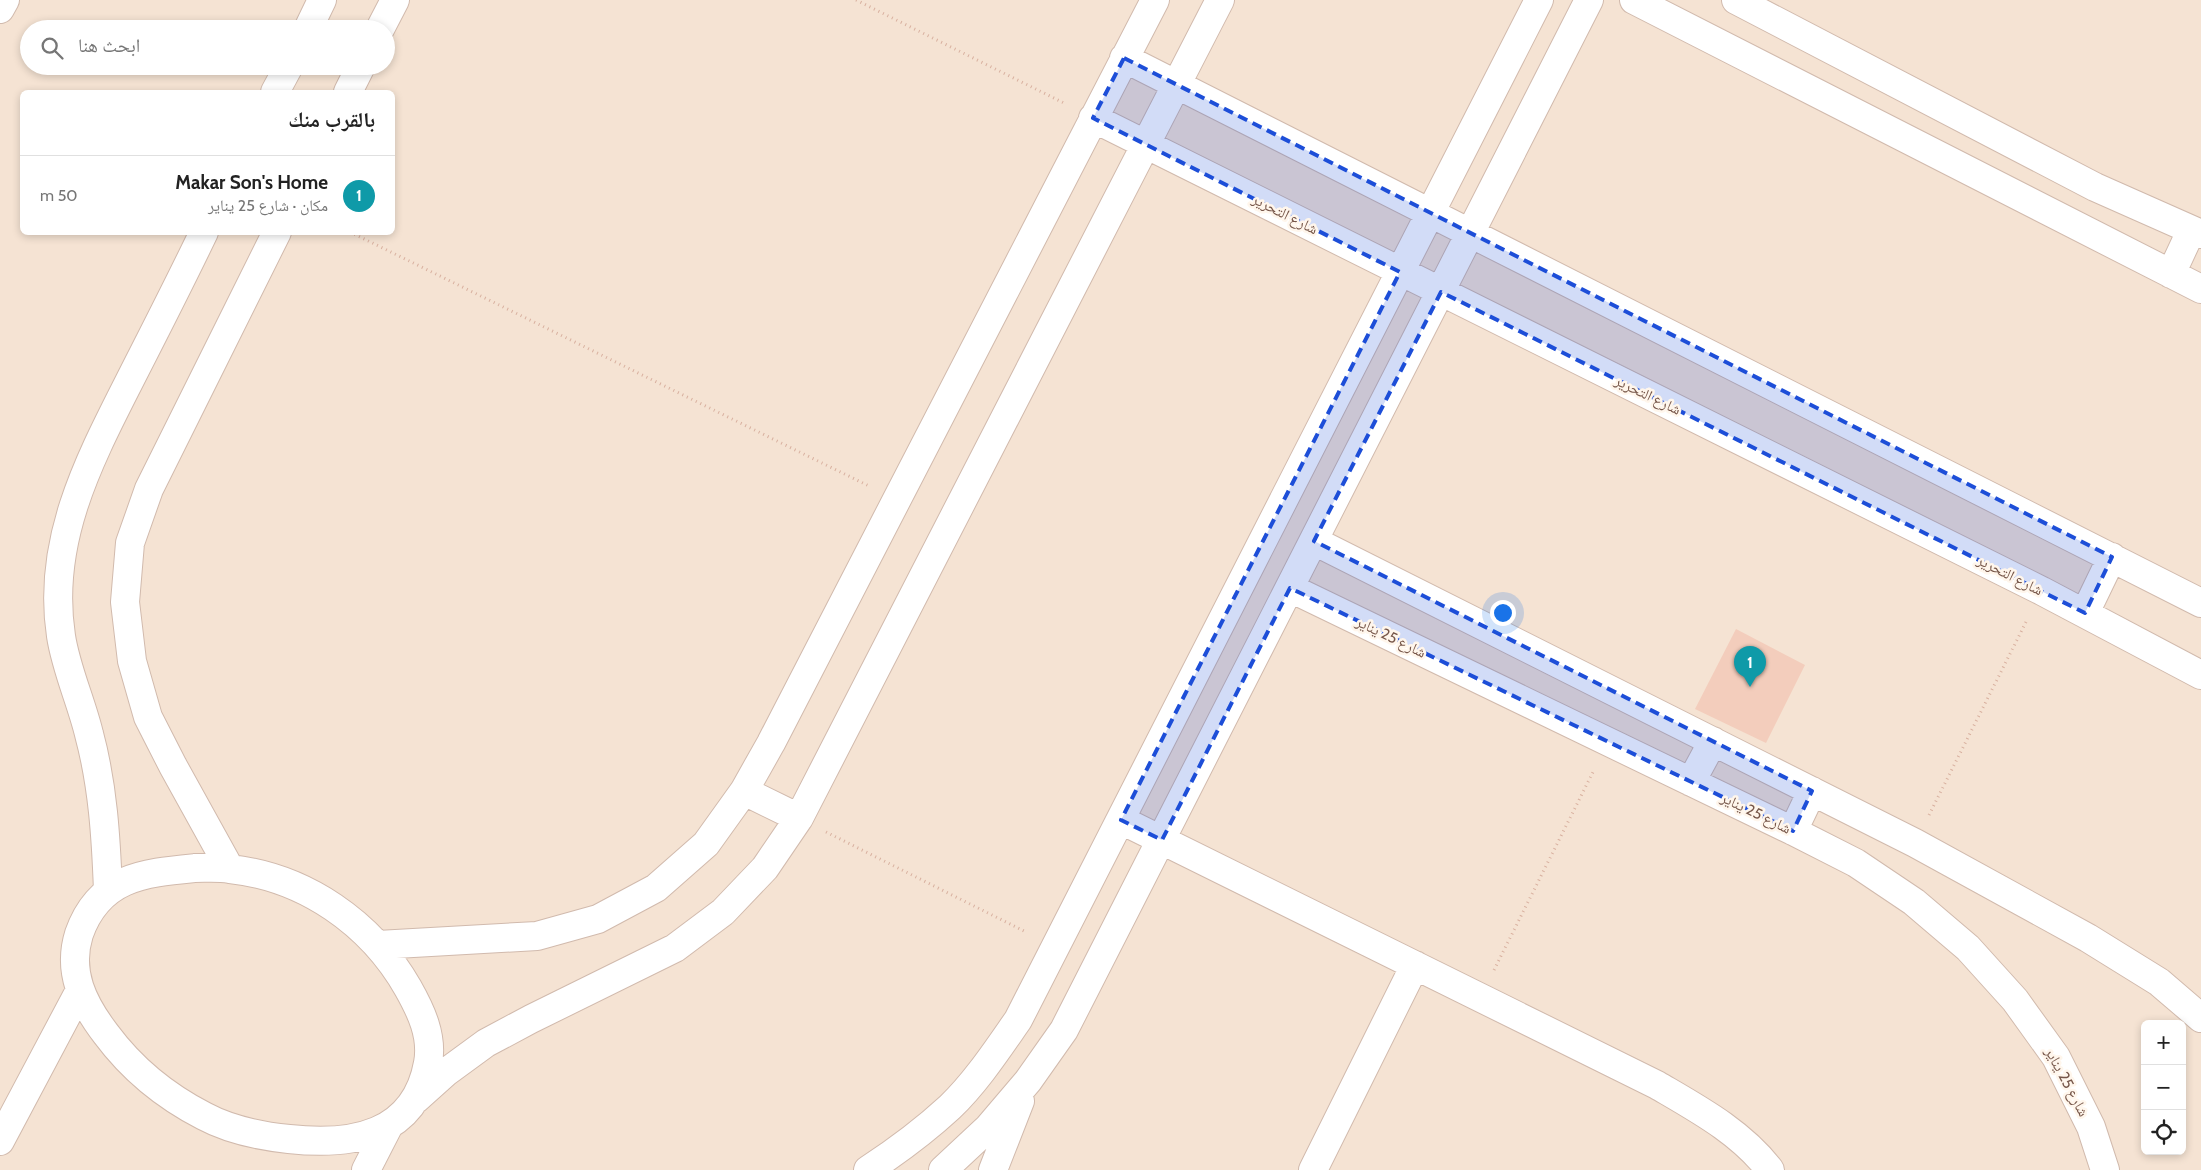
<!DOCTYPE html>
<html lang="ar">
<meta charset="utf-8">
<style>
:root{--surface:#fff;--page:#f6f6f6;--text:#222;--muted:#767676;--line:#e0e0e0;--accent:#e95f48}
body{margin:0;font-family:Cabin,"Noto Naskh Arabic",sans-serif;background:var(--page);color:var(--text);direction:rtl}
.controls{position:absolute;right:15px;bottom:15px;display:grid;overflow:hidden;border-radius:8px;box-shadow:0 2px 8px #0003}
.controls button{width:45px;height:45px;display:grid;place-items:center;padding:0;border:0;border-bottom:1px solid var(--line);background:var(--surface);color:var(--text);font:25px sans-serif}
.you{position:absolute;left:1502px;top:612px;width:18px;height:18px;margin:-12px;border:4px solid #fff;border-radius:50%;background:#1a73e8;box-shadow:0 0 0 8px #1a73e833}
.badge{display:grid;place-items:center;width:32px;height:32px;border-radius:50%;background:var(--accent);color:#fff;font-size:16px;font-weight:700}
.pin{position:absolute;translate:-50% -41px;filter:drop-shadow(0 1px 2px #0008)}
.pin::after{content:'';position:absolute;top:26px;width:18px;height:15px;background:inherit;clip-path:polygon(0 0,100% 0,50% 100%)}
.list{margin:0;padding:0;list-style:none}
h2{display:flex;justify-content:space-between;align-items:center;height:65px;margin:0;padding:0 20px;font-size:21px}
h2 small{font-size:16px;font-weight:400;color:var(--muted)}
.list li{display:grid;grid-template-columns:32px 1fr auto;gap:15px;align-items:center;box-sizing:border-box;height:80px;padding:0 20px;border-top:1px solid var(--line)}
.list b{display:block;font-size:19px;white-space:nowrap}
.list p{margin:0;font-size:16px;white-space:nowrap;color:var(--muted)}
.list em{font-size:16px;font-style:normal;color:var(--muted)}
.icon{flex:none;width:28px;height:28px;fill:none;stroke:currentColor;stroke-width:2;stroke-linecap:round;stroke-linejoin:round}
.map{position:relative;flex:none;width:2201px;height:1170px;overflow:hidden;direction:ltr}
.search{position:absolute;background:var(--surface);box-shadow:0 2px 8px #0003;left:20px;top:20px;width:375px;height:55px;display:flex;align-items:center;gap:12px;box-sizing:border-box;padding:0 18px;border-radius:28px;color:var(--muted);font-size:19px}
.panel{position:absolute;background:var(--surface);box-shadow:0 2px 8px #0003;left:20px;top:90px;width:375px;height:145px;border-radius:8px;direction:rtl}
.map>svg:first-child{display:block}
.residential{fill:#f5e3d3;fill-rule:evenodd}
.building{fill:#f3cdbc}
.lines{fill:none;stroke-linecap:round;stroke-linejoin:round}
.minor-casing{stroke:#d1baad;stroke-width:30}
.path{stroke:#d8b09f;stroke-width:3;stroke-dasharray:1 4;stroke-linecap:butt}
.minor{stroke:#fff;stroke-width:28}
.marked{fill:#1d4ed8;fill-opacity:0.2;stroke:#1d4ed8;stroke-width:4;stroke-dasharray:10 6;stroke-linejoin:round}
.labels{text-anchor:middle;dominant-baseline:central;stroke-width:5;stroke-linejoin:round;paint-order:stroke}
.street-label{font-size:15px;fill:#765649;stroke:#fff6ec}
</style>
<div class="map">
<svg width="2201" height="1170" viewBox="0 0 2201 1170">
<rect width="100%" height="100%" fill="#fdf2e5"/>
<path class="residential" d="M 0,0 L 2201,0 L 2201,1170 L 0,1170 ZM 29,29 L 386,29 L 386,66 L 29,66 ZM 22,92 L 392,92 L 392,232 L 22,232 ZM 2145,1024 L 2182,1024 L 2182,1151 L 2145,1151 Z"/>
<path class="building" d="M 1736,629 L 1805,665 L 1766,743 L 1695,709 Z"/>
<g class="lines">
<defs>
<path id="minor" d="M 1634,0 L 2201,289
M 1736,0 L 2095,187 L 2201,234
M 0,9 L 5,0
M 308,29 L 322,0
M 380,29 L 395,0
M 1124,58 L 2201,603
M 275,92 L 289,66
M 348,92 L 361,66
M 1093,118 L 2042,591 L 2201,675
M 2171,274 L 2191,231
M 1314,541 L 1915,843 L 2088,938 L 2159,982 L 2201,1018
M 1290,588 L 1793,831 L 1856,863 L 1914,902 L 1968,948 L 2015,1000 L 2056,1057 L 2091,1127 L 2105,1170
M 2085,613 L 2112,557
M 1691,782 L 1713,741
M 744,791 L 799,818
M 1121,820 L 1657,1085 C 1698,1109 1741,1132 1770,1170
M 1793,831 L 1812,791
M 195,868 C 207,868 219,867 230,869 C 305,877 371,923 408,988 C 421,1011 433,1036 428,1063 C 415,1136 351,1146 289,1139 C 260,1136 230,1130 204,1116 C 165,1096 132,1069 106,1034 C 83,1004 67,972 79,934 C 99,877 143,873 195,868 Z
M 230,869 L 173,766 L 148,717 L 132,661 L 125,602 L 130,543 L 149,489 L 277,232
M 108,891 C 106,838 103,786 89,734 C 81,701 66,669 61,636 C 46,539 91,457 133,374 C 157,327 181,280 204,232
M 378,945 L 537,936 L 598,919 L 656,888 L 706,844 L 744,791 L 771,743 L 1155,0
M 416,1099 L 445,1073 L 486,1043 L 531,1019 L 675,948 L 723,912 L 765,868 L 799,818 L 1220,0
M 0,1141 L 79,992
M 366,1170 L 388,1127
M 868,1170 C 897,1151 924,1131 950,1107 C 976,1082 997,1050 1018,1020 L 1539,0
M 943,1170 L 988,1128 L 1028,1081 L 1064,1030 L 1589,0
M 993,1170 L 1020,1101
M 1313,1170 L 1415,965"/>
</defs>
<use href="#minor" class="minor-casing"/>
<path class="path" d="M 856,0 L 1066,104
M 350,232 L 869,486
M 1929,815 L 2027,620
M 826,832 L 1026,932
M 1494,970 L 1594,770"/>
<use href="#minor" class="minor"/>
</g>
<path class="marked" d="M 1124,58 L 2112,557 L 2085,613 L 1441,292 L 1314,541 L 1812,791 L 1793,831 L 1290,588 L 1162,840 L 1121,820 L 1400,272 L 1093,118 Z"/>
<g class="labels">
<g class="street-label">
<text transform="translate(1285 214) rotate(27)">شارع التحرير</text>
<text transform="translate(1648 395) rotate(26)">شارع التحرير</text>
<text transform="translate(2010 575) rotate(27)">شارع التحرير</text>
<text transform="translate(1391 637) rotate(26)">شارع 25 يناير</text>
<text transform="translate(1756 813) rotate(26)">شارع 25 يناير</text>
<text transform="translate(2067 1082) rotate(62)">شارع 25 يناير</text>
</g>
</g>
</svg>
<div class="controls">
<button>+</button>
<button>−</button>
<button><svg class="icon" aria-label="locate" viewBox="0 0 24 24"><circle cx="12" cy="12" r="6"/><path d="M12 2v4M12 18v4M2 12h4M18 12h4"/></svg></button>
</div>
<div class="you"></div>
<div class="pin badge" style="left:1750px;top:687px;background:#0f9aa8">1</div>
<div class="search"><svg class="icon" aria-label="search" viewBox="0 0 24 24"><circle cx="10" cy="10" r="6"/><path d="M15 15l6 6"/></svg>ابحث هنا</div>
<section class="panel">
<h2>بالقرب منك<small></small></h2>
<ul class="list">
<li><span class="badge" style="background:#0f9aa8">1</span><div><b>Makar Son's Home</b><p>مكان · شارع 25 يناير</p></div><em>50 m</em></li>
</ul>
</section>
</div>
